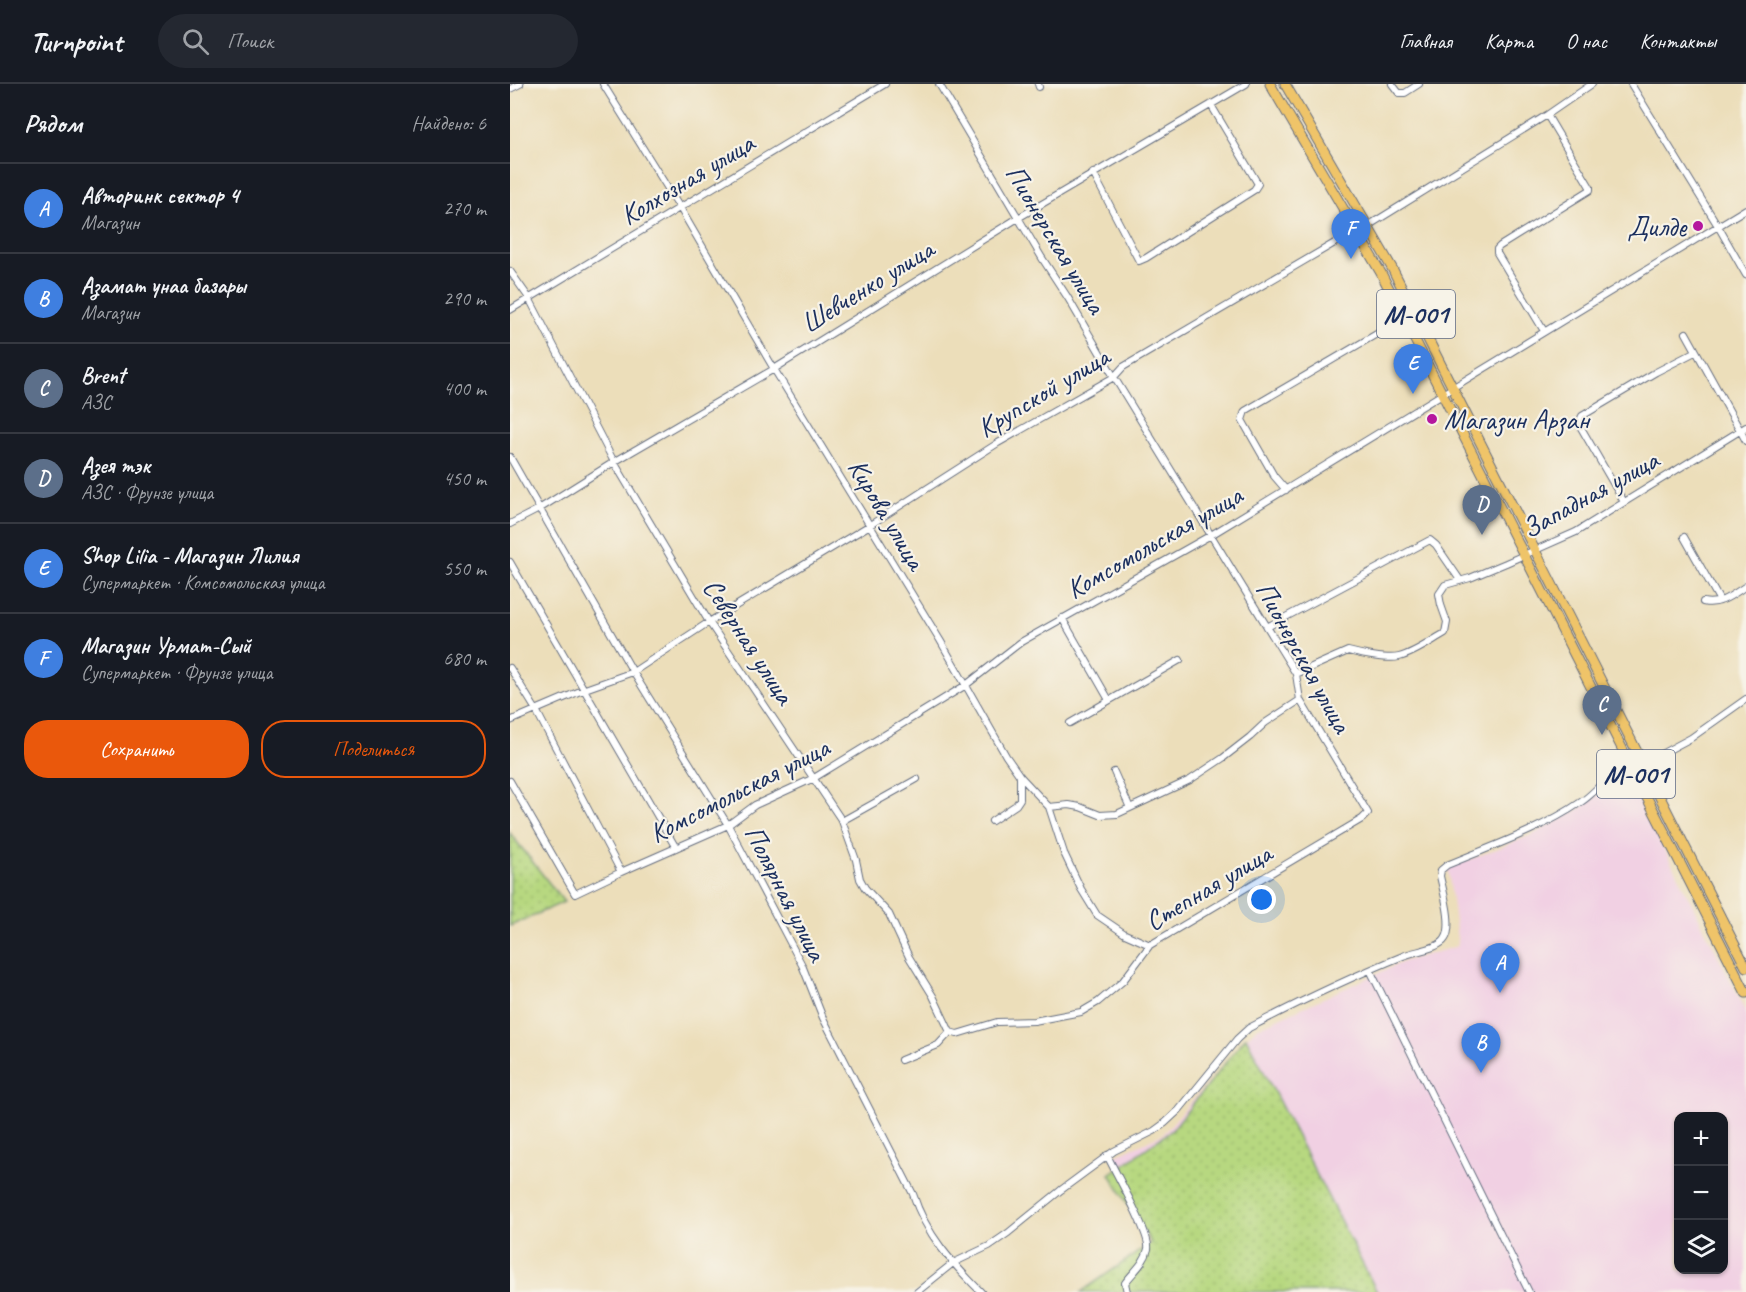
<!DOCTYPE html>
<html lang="ru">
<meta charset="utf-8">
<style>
:root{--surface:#171b24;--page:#242831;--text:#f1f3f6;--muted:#9ea1a6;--line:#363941;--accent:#ea580c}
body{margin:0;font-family:Caveat,sans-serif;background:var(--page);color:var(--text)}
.controls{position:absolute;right:18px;bottom:18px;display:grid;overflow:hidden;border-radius:12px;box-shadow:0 2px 4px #0004}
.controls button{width:54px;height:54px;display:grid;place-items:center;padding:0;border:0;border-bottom:2px solid var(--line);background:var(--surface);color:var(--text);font:30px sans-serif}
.you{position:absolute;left:752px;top:816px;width:21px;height:21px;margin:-15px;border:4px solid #fff;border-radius:50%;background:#1a73e8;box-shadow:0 0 0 9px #1a73e833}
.badge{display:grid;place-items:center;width:39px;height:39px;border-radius:50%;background:var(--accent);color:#fff;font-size:20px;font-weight:700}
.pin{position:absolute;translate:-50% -50px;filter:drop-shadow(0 2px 3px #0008)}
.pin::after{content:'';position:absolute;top:32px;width:21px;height:18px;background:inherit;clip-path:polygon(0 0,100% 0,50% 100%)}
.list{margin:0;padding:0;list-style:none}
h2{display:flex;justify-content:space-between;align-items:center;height:78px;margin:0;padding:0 24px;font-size:26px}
h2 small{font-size:20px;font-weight:400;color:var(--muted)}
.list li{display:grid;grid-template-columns:39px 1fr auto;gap:18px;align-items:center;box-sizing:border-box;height:90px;padding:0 24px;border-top:2px solid var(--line)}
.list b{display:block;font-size:22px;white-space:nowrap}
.list p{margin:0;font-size:20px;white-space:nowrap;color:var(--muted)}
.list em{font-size:20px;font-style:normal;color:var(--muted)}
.actions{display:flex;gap:12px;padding:18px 24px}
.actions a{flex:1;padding:14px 0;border:2px solid var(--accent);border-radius:24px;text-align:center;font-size:21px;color:var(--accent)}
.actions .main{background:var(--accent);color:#fff}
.icon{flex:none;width:33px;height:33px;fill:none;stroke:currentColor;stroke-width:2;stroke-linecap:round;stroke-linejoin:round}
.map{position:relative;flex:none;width:1236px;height:1208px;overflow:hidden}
header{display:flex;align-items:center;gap:36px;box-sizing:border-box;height:84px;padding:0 30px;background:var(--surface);border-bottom:2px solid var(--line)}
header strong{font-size:28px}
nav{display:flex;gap:33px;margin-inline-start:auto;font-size:21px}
.search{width:420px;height:54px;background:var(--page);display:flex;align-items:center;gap:15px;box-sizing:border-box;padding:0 21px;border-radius:33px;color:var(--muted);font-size:22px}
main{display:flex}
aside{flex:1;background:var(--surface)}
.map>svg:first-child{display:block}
.built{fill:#f1d0e3;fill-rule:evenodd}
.grass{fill:url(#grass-dots);stroke:#69846f;stroke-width:1.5}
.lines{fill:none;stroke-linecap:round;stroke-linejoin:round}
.minor-casing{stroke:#646c7e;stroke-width:8}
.primary-casing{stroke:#646c7e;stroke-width:11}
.minor{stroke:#fff;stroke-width:6}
.primary{stroke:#efc469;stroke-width:9}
.poi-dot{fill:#b5179e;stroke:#f7f3e8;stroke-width:2}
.labels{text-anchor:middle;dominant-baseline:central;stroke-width:4.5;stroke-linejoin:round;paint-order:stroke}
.shield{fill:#f7f3e8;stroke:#5d6a87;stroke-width:1.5}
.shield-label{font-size:27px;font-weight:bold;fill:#1b2f5e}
.street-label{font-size:28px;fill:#1b2f5e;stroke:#f7f3e8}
.poi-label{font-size:28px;fill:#1b2f5e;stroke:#f7f3e8;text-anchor:end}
</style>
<header>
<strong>Turnpoint</strong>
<div class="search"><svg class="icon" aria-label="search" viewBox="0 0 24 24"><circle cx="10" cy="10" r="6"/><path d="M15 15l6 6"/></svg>Поиск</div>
<nav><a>Главная</a><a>Карта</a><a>О нас</a><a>Контакты</a></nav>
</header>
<main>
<aside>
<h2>Рядом<small>Найдено: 6</small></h2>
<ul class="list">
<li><span class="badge" style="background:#3f7fe0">A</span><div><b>Авторинк сектор 4</b><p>Магазин</p></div><em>270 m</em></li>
<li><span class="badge" style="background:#3f7fe0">B</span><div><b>Азамат унаа базары</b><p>Магазин</p></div><em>290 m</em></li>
<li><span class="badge" style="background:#5c6f8a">C</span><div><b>Brent</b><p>АЗС</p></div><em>400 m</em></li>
<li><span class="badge" style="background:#5c6f8a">D</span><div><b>Азея тэк</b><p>АЗС · Фрунзе улица</p></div><em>450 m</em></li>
<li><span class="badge" style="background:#3f7fe0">E</span><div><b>Shop Lilia - Магазин Лилия</b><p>Супермаркет · Комсомольская улица</p></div><em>550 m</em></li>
<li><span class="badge" style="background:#3f7fe0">F</span><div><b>Магазин Урмат-Сый</b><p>Супермаркет · Фрунзе улица</p></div><em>680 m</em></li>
</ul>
<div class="actions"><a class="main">Сохранить</a><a>Поделиться</a></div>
</aside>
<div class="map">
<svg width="1236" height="1208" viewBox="0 0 1236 1208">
<defs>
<pattern id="grass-dots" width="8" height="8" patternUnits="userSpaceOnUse" patternTransform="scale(1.5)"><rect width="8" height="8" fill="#b7d880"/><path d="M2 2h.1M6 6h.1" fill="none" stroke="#9dba71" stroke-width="1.8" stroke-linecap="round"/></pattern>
</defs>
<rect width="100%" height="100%" fill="#f7f3e8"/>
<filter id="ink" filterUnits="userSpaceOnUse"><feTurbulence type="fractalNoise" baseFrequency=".0167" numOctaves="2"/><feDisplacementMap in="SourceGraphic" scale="12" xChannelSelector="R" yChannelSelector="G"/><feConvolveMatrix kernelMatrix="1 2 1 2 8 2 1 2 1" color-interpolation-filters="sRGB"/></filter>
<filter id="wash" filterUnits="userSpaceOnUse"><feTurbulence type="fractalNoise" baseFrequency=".008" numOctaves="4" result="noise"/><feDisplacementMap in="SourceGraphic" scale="24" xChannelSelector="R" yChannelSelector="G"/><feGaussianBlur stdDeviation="1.35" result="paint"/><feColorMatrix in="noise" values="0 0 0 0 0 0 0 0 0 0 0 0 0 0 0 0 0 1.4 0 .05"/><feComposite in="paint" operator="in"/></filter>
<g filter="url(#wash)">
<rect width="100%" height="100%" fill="#ecdeba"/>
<path class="built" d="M 1114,685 L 1236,927 L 1236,1208 L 663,1208 L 604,1072 L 653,1050 L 745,945 L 895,877 L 948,862 L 938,784 L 1022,751 L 1069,725 L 1091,708 L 1106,686 ZM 1168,1032 L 1214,1032 L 1214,1186 L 1168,1186 Z"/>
<path class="grass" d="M 0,749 L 54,818 L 0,842 Z
M 736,953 L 867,1208 L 571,1208 L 641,1159 L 600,1090 L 662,1046 Z"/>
</g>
<g filter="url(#ink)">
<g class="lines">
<defs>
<path id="minor" d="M 93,0 L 170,124 L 264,285 L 430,556 L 496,672 L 510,692 L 539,723 L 554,769 L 571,805 L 587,831 L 615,850 L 640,861
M 429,0 L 532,174 L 558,214 L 604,293 L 786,590 L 790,616 L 858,729 L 852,735 L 640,861 L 613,897 L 588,918 L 571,928 L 524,937 L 487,938 L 447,950 L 440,948
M 528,0 L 529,3
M 882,0 L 889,9 L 895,9 L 909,0
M 1121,0 L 1208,142 L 1236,191
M 0,5 L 10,0
M 583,89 L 629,177 L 636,174 L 744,106 L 748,100 L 701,21
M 0,187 L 19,214 L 104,378 L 199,538 L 332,737 L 346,776 L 350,795 L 355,804 L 379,830 L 399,873 L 423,912 L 440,948
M 0,226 L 375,0
M 1034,247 L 987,169 L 987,165 L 990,162 L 1080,106 L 1080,103 L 1037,31
M 1176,249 L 1236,357
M 0,373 L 123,588 L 218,741 L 292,881 L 313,934 L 403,1110 C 416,1151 442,1179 471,1208
M 776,406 L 764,392 L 732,336 L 735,327 L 894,234
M 1114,418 L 1070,342 L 1070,336 L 1072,332 L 1146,288 L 1185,268
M 0,440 L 29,425 L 104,378 L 264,285 L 508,134 L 736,0
M 1174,453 L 1210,517
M 0,478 L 166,764
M 1193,518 C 1209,522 1222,511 1236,502
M 552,534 L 599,616
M 757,543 L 920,456 L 926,461 L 950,496
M 0,584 L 26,626 L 111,788
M 786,590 L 838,567 C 849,570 878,576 889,573 C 905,569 921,557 935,549 L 937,538 L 931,521 L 929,510 L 935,501 L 960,494 L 996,479 L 1066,448 L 1236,343
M 0,637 L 75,605 L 123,588 L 199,538 L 360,441 L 488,359 L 604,293 L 613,283 L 828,157 L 848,148 L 1037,31 L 1082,0
M 560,639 L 670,576
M 1123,685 L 1181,654 L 1236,615
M 604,688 L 620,724
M 0,697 L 65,810 L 111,788 L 218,741 L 245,721 L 304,694 L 456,601 L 511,558 L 701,451 L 1236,125
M 539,723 L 559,721 L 570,723 L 590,731 L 607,730 L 680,696 L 713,674 L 740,653 L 755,639 L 790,616
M 332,737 L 407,695
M 482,737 L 506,721 L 510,715 L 510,692
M 860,886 L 1019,1208
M 391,976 L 428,961 L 440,948
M 597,1071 C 605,1088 641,1151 638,1165 C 635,1179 623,1188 615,1199 L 617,1208
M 407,1208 L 443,1179 L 479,1162 L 498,1149 L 551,1106 L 604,1067 L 644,1047 L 655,1039 L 669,1026 L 727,955 L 739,944 C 789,918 841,893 893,872 C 904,867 929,865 935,855 C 944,842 933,807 930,792 L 931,786 L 937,781 C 982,762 1030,746 1071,718 C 1089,706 1102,687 1117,672"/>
<path id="primary" d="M 760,0 L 871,189 L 1236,909
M 775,0 L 882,184 L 1236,883"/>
</defs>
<use href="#minor" class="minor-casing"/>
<use href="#primary" class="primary-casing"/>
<use href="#minor" class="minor"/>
<use href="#primary" class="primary"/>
</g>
</g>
<g class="poi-dot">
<circle cx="1188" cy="142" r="6"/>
<circle cx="922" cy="335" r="6"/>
</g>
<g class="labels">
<g class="shield">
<rect x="867" y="206" width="78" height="48" rx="4.5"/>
<rect x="1087" y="666" width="78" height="48" rx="4.5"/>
</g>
<g class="shield-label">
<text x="906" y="230">M-001</text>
<text x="1126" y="690">M-001</text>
</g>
<g class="street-label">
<text transform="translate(177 95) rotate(-31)">Колхозная улица</text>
<text transform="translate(546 155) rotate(59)">Пионерская улица</text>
<text transform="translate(357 202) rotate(-32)">Шевченко улица</text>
<text transform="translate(533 308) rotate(-31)">Крупской улица</text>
<text transform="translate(1080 410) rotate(-29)">Западная улица</text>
<text transform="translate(377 430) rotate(59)">Кирова улица</text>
<text transform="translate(644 458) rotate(-30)">Комсомольская улица</text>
<text transform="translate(239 557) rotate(57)">Северная улица</text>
<text transform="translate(794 573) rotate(61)">Пионерская улица</text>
<text transform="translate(229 706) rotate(-27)">Комсомольская улица</text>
<text transform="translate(698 803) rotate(-31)">Степная улица</text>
<text transform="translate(276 809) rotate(63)">Полярная улица</text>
</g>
<g class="poi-label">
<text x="1176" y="142">Дилде</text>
<text x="934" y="335" text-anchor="start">Магазин Арзан</text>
</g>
</g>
</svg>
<div class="controls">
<button>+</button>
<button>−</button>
<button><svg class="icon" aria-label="layers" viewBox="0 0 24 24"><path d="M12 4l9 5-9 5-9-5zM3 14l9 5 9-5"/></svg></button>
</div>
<div class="you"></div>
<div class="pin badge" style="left:990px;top:909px;background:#3f7fe0">A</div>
<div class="pin badge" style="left:971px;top:989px;background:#3f7fe0">B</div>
<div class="pin badge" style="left:1092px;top:651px;background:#5c6f8a">C</div>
<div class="pin badge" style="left:972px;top:451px;background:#5c6f8a">D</div>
<div class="pin badge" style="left:903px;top:310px;background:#3f7fe0">E</div>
<div class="pin badge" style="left:841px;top:175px;background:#3f7fe0">F</div>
</div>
</main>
